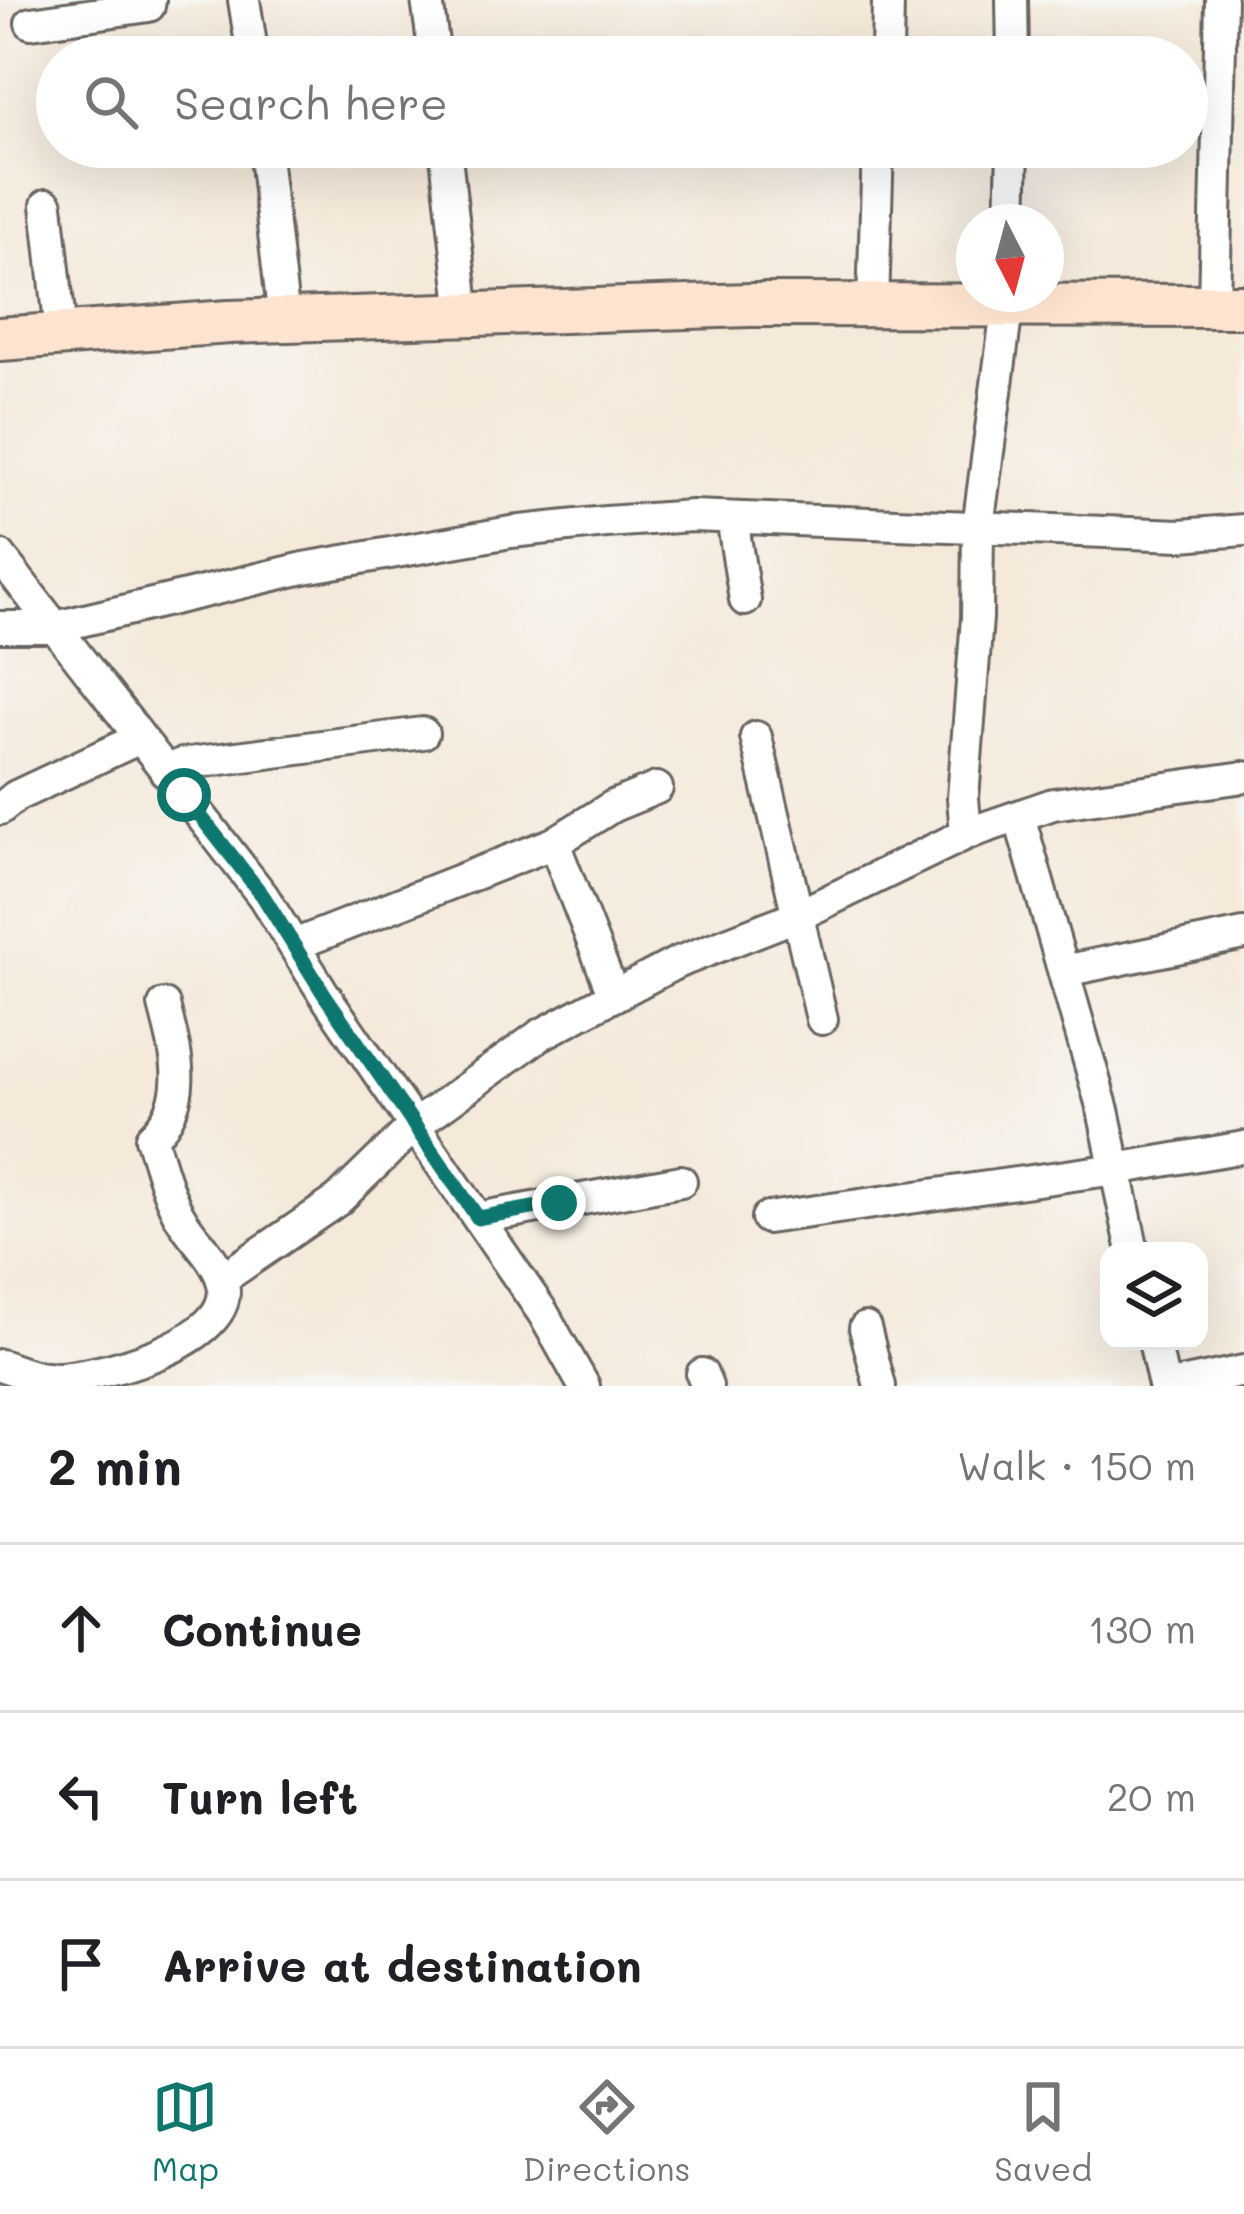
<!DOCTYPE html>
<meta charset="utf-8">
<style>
:root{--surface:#fff;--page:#f6f6f6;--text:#202124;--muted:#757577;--line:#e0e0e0;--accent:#0f766e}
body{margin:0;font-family:Mali,sans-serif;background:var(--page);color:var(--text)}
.controls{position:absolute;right:36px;bottom:36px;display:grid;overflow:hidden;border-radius:24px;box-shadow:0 12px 48px #0002}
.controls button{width:108px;height:108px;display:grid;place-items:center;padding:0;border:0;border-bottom:3px solid var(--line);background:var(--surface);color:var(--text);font:60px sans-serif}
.compass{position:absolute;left:956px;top:204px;width:108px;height:108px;border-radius:50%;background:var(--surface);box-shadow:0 12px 48px #0002;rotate:174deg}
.stop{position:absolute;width:36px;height:36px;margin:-27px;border:9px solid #0f766e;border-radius:50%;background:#fff}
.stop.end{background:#0f766e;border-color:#fff;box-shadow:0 3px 12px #0008}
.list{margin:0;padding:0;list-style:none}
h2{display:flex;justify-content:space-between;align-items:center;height:156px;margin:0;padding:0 48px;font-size:51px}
h2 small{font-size:39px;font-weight:400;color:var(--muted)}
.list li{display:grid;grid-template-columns:78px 1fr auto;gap:36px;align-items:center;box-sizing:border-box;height:168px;padding:0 48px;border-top:3px solid var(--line)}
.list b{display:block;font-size:45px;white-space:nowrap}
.list em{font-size:39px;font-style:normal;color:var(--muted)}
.icon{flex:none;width:66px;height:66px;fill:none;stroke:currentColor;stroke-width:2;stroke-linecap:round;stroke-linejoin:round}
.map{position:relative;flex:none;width:1244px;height:1386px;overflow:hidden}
.search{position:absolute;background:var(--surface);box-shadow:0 12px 48px #0002;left:36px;right:36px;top:36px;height:132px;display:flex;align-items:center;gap:30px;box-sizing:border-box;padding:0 42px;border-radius:66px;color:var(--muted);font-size:45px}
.sheet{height:660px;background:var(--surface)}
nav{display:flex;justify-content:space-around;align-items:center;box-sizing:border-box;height:168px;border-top:3px solid var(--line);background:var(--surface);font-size:33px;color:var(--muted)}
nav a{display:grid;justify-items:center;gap:6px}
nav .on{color:var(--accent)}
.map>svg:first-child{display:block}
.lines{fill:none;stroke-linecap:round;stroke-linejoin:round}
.street-casing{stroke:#68645e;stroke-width:36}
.secondary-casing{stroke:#68645e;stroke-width:48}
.street{stroke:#fff;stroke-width:30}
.secondary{stroke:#fde4d0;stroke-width:42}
.route{stroke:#0f766e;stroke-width:15}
</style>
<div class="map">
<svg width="1244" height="1386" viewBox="0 0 1244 1386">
<rect width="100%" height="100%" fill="#f6f6f2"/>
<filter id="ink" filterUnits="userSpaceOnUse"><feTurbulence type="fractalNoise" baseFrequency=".00833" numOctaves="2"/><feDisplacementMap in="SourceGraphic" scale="24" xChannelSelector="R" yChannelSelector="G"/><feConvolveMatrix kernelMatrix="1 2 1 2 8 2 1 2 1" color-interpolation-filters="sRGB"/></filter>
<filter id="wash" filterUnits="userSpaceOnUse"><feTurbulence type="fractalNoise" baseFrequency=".004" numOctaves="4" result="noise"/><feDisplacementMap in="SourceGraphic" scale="48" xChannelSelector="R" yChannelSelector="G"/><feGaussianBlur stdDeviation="2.7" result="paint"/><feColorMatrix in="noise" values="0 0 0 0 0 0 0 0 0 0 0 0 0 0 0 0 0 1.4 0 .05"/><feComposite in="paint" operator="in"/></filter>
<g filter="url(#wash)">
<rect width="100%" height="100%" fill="#f5e9da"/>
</g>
<g filter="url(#ink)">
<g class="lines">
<defs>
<path id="street" d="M 244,0 L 253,57
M 427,0 L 435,57
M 1012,0 L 1013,57
M 31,23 L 149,6 L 150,0
M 887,57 L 888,0
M 264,147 L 284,320
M 445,147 L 464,315
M 47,205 L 61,333
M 1011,222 L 1013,147
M 873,304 L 878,147
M 1214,305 L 1221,0
M 732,518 L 745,600
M 0,556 L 263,896 L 324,994 L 543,1313 L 584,1386
M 0,627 L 55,627 L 304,568 L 511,532 L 606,522 L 692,516 L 1181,535 L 1244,530
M 756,737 L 822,1019
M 165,771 L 182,764 L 423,733
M 0,809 L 16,796 L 140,738
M 1019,816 L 1103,1110 L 1133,1251
M 966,834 L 963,798 L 977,618 L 978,527 L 1009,294
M 554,843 L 614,996
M 294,945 L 554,843 L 613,806 L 657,788
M 1064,971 L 1244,934
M 478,1218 L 681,1181
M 767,1218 L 1116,1169 L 1244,1147
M 222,1279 L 338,1200 L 415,1125 L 540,1035 L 676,963 L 801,914 L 966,834 L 1053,804 L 1244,777
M 865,1328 L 880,1386
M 1154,1341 L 1164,1386
M 0,1365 C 14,1369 30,1377 45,1378 C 86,1382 243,1343 222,1280 C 214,1254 187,1234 176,1209 C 165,1188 159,1161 151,1138 C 192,1100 176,1053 164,1005
M 702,1374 L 707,1386
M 1171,1386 L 1244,1371"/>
<path id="secondary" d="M 0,339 L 229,322 L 750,305 L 1244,306"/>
</defs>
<use href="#street" class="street-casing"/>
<use href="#secondary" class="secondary-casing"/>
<use href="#street" class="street"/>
<use href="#secondary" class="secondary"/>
</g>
</g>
<g class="lines" filter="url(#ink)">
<path class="route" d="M 184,795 L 263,896 L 324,994 L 478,1218 L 559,1203"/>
</g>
</svg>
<div class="controls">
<button><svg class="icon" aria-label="layers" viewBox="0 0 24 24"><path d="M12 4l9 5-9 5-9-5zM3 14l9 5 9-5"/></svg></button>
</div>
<svg class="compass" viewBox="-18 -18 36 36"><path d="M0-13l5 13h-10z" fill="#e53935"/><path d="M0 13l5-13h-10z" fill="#757577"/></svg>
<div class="stop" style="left:184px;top:795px"></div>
<div class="stop end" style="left:559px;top:1203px"></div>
<div class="search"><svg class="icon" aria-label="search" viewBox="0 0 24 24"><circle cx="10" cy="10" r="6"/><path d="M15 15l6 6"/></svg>Search here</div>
</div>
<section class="sheet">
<h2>2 min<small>Walk · 150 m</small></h2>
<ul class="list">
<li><svg class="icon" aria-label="ahead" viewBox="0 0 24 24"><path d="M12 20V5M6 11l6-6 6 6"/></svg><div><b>Continue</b></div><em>130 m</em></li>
<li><svg class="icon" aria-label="left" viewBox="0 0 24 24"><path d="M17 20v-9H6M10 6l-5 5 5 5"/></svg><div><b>Turn left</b></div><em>20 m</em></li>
<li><svg class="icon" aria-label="arrive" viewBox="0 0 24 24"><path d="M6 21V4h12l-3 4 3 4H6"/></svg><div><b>Arrive at destination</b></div></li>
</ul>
</section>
<nav>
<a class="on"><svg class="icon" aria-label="map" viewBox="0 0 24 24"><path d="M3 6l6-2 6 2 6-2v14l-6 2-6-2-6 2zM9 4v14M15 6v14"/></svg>Map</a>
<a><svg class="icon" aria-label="directions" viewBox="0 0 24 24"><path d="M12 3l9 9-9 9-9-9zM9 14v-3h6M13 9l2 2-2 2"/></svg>Directions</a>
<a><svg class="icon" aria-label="saved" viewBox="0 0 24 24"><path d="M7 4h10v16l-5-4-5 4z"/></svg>Saved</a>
</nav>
